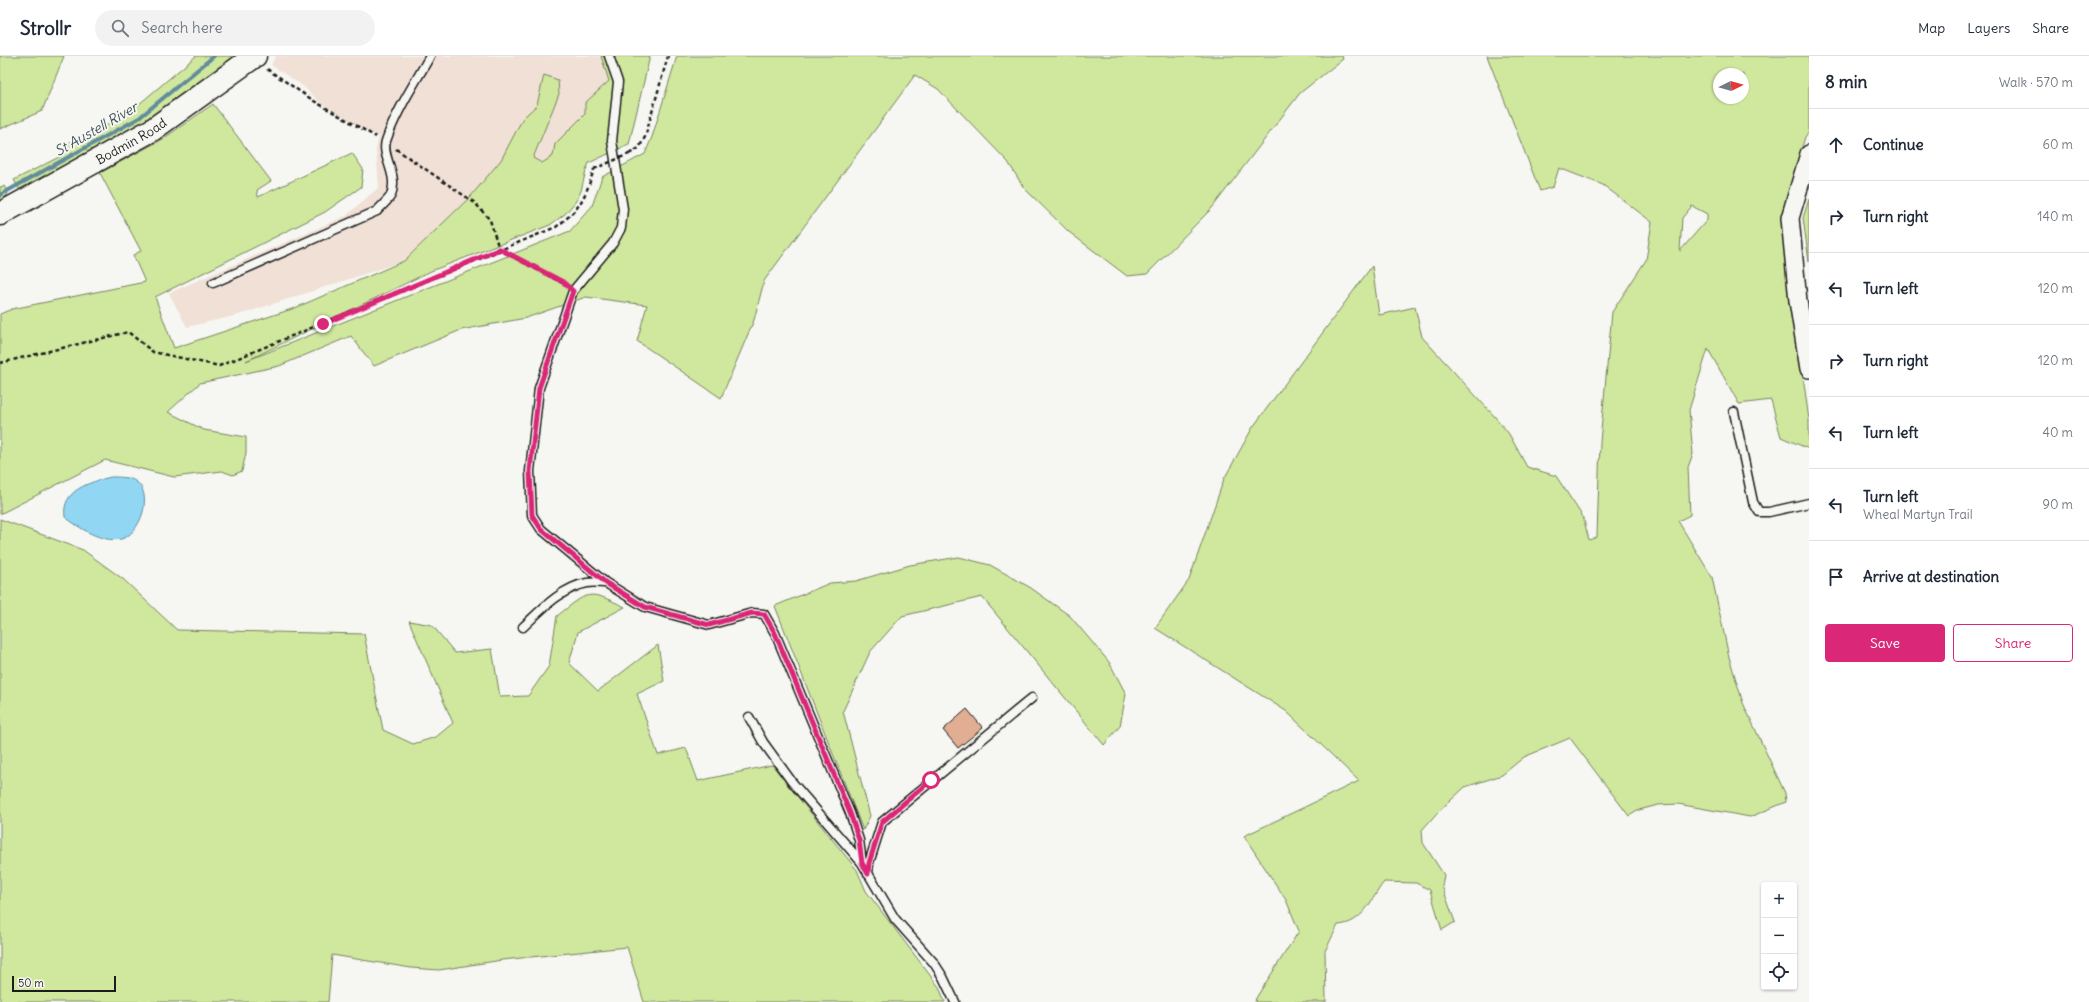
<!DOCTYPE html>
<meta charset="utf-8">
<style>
:root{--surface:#fff;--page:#f2f2f3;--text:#1f2937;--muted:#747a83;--line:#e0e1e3;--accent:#db2777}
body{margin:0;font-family:Delius,sans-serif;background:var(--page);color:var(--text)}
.controls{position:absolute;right:12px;bottom:12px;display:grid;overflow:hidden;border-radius:4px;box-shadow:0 1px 3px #0004}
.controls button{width:36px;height:36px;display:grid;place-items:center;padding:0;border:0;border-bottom:1px solid var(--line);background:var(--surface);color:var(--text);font:20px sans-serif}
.compass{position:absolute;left:1713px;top:12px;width:36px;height:36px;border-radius:50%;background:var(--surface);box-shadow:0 1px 3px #0004;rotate:85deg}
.scale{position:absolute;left:12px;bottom:10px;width:104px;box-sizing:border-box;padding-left:4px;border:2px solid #1c1c1c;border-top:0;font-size:11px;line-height:14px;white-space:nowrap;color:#1c1c1c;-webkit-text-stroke:3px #f6f6f2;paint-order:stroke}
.stop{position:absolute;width:12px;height:12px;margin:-9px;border:3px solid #db2777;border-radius:50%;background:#fff}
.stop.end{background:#db2777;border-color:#fff;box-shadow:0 1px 4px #0008}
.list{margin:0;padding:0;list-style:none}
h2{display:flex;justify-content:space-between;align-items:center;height:52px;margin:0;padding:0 16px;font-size:17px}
h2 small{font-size:13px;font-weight:400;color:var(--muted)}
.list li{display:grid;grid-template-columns:26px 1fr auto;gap:12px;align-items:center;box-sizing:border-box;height:72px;padding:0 16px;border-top:1px solid var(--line)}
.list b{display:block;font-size:15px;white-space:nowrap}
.list p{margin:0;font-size:13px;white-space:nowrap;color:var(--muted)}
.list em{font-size:13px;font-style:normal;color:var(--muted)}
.actions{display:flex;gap:8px;padding:12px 16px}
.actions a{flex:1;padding:9px 0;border:1px solid var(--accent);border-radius:4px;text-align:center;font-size:14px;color:var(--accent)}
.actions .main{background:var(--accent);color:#fff}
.icon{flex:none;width:22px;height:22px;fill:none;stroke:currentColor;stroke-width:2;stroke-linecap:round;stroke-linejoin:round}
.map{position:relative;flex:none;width:1809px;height:946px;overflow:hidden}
header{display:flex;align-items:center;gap:24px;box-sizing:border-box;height:56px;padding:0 20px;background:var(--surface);border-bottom:1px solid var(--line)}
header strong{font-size:19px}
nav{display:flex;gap:22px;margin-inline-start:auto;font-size:14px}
.search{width:280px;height:36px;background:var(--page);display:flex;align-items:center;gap:10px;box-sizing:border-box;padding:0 14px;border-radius:22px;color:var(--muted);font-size:15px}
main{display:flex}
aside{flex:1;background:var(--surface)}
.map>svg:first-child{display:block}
.built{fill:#f0e0d6}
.green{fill:#cfe89e;stroke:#76825d;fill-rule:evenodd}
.water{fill:#91d7f3;stroke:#628c9d}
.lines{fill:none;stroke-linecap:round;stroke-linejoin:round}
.stream{stroke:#628c9d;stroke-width:4}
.building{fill:#e1ae93;stroke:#1c1c1c}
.service-casing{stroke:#1c1c1c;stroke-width:11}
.minor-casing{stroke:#1c1c1c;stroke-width:20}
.secondary-casing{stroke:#1c1c1c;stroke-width:25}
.path{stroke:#1c1c1c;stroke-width:2.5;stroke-dasharray:4 3;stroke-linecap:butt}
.service{stroke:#f6f6f2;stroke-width:8}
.minor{stroke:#f6f6f2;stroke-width:17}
.secondary{stroke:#f6f6f2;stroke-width:22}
.path-bridge{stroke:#1c1c1c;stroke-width:2.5;stroke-dasharray:4 3;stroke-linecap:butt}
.route{stroke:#db2777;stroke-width:5}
.labels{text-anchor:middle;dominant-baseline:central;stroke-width:4;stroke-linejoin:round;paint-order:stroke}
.street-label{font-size:13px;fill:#1c1c1c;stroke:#f6f6f2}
.water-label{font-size:14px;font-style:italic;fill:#3f545c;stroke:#f6f6f2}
</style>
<header>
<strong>Strollr</strong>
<div class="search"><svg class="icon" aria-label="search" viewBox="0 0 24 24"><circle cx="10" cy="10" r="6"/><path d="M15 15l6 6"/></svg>Search here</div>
<nav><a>Map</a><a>Layers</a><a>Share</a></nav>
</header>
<main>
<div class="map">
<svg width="1809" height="946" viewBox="0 0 1809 946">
<rect width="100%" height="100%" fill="#f6f6f2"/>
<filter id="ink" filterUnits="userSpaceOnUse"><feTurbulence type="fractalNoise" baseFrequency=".025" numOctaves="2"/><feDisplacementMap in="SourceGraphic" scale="8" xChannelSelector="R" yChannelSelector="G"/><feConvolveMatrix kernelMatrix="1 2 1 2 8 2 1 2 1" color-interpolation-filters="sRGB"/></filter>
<g filter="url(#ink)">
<path class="built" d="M 276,0 L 601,0 L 613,34 L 565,113 L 471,140 L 404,205 L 242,258 L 187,271 L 169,237 L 346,160 L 379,131 L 376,94 L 379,81 L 367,76 L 321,47 L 303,30 L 271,9 Z"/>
<path class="green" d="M 0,0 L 64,0 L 42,55 L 0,73 Z
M 196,0 L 244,0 L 165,58 L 21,136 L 14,124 L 63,99 L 62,90 L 125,60 Z
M 601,0 L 650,0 L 629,88 L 589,107 L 586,114 L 581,135 L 576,145 L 565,158 L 550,169 L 431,215 L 246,305 L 570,175 L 592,150 L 602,121 L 645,98 L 652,81 L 677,0 L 1342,0 L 1343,3 L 1300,37 L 1212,152 L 1147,218 L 1127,220 L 1069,176 L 1024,132 L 1008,106 L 938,33 L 915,19 L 764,225 L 754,264 L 721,342 L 637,285 L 647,249 L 586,241 L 526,262 L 461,274 L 374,310 L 351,280 L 279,310 L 200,327 L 168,356 L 204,374 L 246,381 L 246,397 L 242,415 L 233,419 L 222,415 L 174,421 L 105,404 L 0,458 L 0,258 L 12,253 L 145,226 L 133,199 L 141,195 L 100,117 L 163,83 L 213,48 L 271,125 L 257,134 L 258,141 L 352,97 L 363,113 L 361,131 L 325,156 L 155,241 L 174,292 L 295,252 L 404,205 L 471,140 L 501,104 L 523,62 L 537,49 L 544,19 L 558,24 L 559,38 L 533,102 L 542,107 L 553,100 L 555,88 L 585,58 L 585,47 L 609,25 Z
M 1487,0 L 1809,0 L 1809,76 L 1805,81 L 1781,160 L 1809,364 L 1809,393 L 1781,381 L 1771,344 L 1739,348 L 1708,293 L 1689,354 L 1693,398 L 1688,411 L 1690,459 L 1678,465 L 1712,521 L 1729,601 L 1743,647 L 1785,737 L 1786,746 L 1750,761 L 1678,748 L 1658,749 L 1639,754 L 1629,760 L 1570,682 L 1524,701 L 1502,719 L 1465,731 L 1436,758 L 1422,774 L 1423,787 L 1444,819 L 1442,830 L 1455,866 L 1442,874 L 1430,834 L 1416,827 L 1384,826 C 1370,844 1364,867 1338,869 L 1325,895 L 1326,946 L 1255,946 L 1256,942 L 1299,875 L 1286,844 L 1244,780 L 1359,725 L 1286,655 L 1155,572 L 1189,524 L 1224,423 L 1253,371 L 1372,210 L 1379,259 L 1415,251 L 1422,281 L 1496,362 L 1509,378 L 1527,411 L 1556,420 L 1583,461 L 1589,484 L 1597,481 L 1600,386 L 1612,256 L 1646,204 L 1652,166 L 1603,129 L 1559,112 L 1553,131 L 1540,135 ZM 1719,18 L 1743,18 L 1743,42 L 1719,42 ZM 1692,150 L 1707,158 L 1707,164 L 1680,195 L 1682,162 Z
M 4,130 L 8,138 L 0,146 L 0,131 Z
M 1809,143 L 1809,206 L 1803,162 Z
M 0,463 L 83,494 L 123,523 L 177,574 L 364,578 L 383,674 L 413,688 L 436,681 L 453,667 L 409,565 L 432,569 L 455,597 L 492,593 L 500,641 L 528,640 L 549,610 L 557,560 C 589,535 587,533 625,551 L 578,576 L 569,607 L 598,635 L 658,589 L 664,625 L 637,638 L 658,699 L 686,692 L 698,725 L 772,709 L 857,814 L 866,835 L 939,931 L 945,946 L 644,946 L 627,891 L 502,904 L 439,914 L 411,912 L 332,899 L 328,946 L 0,946 Z
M 959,501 L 990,509 L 1031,532 L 1070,560 L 1109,606 L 1126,638 L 1120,670 L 1104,689 L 982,541 L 902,560 L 870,596 L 843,655 L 870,760 L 863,774 L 775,550 L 830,527 L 856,525 L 910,509 Z"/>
<path class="water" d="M 111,421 C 119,421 129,421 135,425 C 155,437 140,479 121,483 C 101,487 80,472 65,461 C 61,434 90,426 111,421 Z"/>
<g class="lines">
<path class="stream" d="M 0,139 L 139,62 L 214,0"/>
</g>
<path class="building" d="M 967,653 L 983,672 L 958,692 L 943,674 Z"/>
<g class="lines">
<defs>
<path id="service" d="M 609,0 L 618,26 L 612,85 L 623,153 L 621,172 L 613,187 L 573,235 L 539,332 L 530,415 L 532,459 L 541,473 L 606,527 L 645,551 L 709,569 L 752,557 L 764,558 L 775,577 L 850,757 L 859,784 L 862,807
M 213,227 L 377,155 C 381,150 389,144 391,139 C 399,118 381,101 386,85 C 396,55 415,27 430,0
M 1734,356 L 1753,446 L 1759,456 L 1769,456 L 1809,447
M 523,571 C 541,554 561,532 587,527 C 593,526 600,527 606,527
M 749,661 L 763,686 L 792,726 L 862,807 L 895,863 L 934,907 L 943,921 L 955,946
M 868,818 L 869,807 L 882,766 L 1032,642"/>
<path id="minor" d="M 1809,98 L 1790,162 L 1798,245 L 1809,313"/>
<g id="secondary">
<path id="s1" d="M 0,158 L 152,74 L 255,0"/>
</g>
</defs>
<use href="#service" class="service-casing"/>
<use href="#minor" class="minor-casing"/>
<use href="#secondary" class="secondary-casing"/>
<path class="path" d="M 267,13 L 314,45 L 376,81
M 396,93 L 475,147 L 490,164 L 499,193 L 565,228
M 629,98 L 639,92 L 645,81 L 668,0
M 0,307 L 128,276 L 153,296 L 219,310 L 556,171 C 581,152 585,142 594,113"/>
<use href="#service" class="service"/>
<use href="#minor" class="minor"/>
<use href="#secondary" class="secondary"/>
<path class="path-bridge" d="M 594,113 L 629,98"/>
</g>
</g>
<g class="lines" filter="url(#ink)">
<path class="route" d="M 323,268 L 500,193 L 563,226 L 573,235 L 539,332 L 530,415 L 532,459 L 541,473 L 606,527 L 645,551 L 709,569 L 752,557 L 764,558 L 775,577 L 850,757 L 859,784 L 862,807 L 868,818 L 869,807 L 882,766 L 931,724"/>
</g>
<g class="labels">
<g class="street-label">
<text stroke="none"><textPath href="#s1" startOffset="150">Bodmin Road</textPath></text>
</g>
<g class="water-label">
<text transform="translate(96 73) rotate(-30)">St Austell River</text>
</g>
</g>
</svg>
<div class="controls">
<button>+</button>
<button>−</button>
<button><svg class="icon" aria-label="locate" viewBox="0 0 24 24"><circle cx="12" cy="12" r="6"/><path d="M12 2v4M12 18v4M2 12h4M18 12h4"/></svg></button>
</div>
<svg class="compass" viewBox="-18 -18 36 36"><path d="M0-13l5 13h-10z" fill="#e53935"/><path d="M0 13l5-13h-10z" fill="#747a83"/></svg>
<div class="scale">50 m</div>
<div class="stop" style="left:931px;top:724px"></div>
<div class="stop end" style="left:323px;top:268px"></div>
</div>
<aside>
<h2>8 min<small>Walk · 570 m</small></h2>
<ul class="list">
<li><svg class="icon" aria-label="ahead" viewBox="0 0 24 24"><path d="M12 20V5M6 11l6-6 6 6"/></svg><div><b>Continue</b></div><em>60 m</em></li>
<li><svg class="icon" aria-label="right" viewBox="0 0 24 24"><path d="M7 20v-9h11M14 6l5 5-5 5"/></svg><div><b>Turn right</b></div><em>140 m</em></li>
<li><svg class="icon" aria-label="left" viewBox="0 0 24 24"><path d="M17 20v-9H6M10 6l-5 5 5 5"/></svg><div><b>Turn left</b></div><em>120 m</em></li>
<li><svg class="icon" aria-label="right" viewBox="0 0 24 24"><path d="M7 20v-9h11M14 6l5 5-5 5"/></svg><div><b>Turn right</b></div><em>120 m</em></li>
<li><svg class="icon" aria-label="left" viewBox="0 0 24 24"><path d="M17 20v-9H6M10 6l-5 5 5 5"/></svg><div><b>Turn left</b></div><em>40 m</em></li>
<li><svg class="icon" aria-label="left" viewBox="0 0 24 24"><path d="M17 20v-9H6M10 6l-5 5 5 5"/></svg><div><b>Turn left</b><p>Wheal Martyn Trail</p></div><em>90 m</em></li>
<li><svg class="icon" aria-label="arrive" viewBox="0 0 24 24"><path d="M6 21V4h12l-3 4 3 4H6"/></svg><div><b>Arrive at destination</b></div></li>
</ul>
<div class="actions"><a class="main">Save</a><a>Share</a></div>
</aside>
</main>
